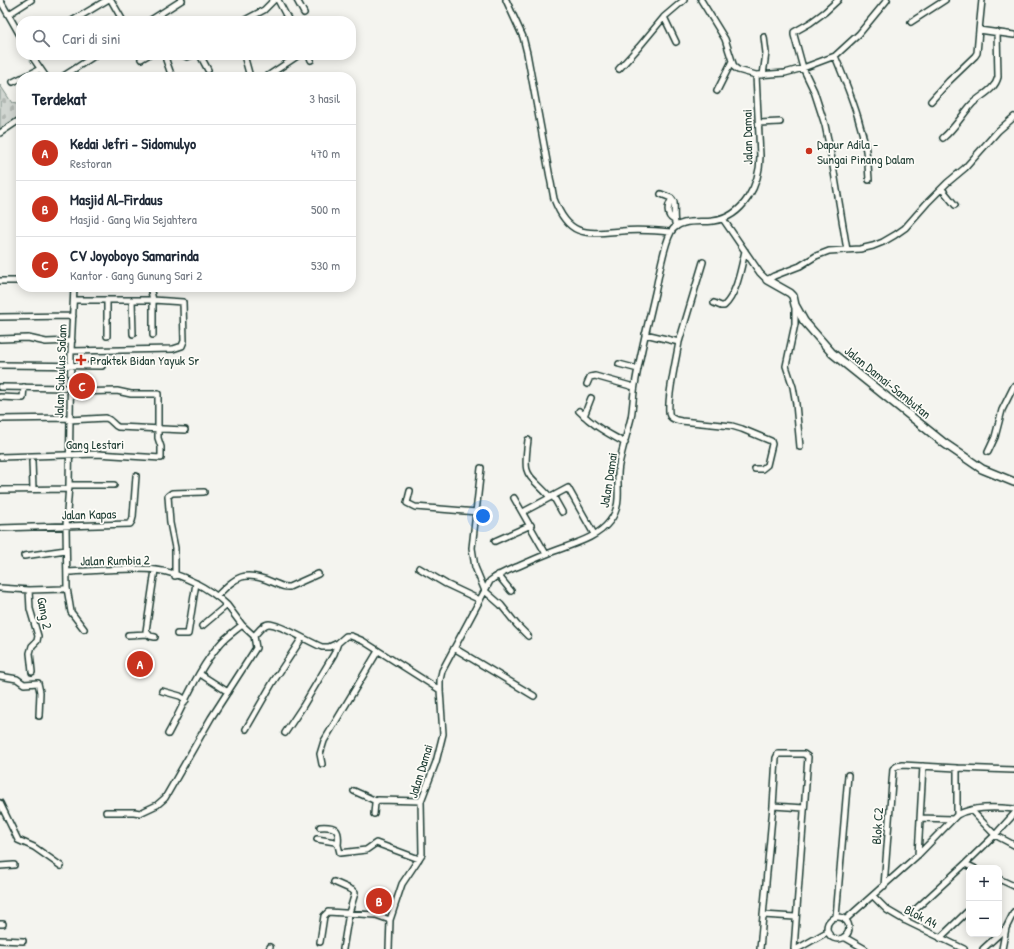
<!DOCTYPE html>
<html lang="id">
<meta charset="utf-8">
<style>
:root{--surface:#fff;--page:#f2f2f3;--text:#1f2937;--muted:#747a83;--line:#e0e1e3;--accent:#c8321e}
body{margin:0;font-family:"Patrick Hand",sans-serif;background:var(--page);color:var(--text)}
.controls{position:absolute;right:12px;bottom:12px;display:grid;overflow:hidden;border-radius:8px;box-shadow:0 2px 10px #0003}
.controls button{width:36px;height:36px;display:grid;place-items:center;padding:0;border:0;border-bottom:1px solid var(--line);background:var(--surface);color:var(--text);font:20px sans-serif}
.you{position:absolute;left:483px;top:516px;width:14px;height:14px;margin:-10px;border:3px solid #fff;border-radius:50%;background:#1a73e8;box-shadow:0 0 0 6px #1a73e833}
.badge{display:grid;place-items:center;width:26px;height:26px;border-radius:50%;background:var(--accent);color:#fff;font-size:13px;font-weight:700}
.pin{position:absolute;translate:-50% -50%;border:2px solid #fff;box-shadow:0 1px 4px #0006}
.list{margin:0;padding:0;list-style:none}
h2{display:flex;justify-content:space-between;align-items:center;height:52px;margin:0;padding:0 16px;font-size:17px}
h2 small{font-size:13px;font-weight:400;color:var(--muted)}
.list li{display:grid;grid-template-columns:26px 1fr auto;gap:12px;align-items:center;box-sizing:border-box;height:56px;padding:0 16px;border-top:1px solid var(--line)}
.list b{display:block;font-size:15px;white-space:nowrap}
.list p{margin:0;font-size:13px;white-space:nowrap;color:var(--muted)}
.list em{font-size:13px;font-style:normal;color:var(--muted)}
.icon{flex:none;width:22px;height:22px;fill:none;stroke:currentColor;stroke-width:2;stroke-linecap:round;stroke-linejoin:round}
.map{position:relative;flex:none;width:1014px;height:949px;overflow:hidden}
.search{position:absolute;background:var(--surface);box-shadow:0 2px 10px #0003;left:16px;top:16px;width:340px;height:44px;display:flex;align-items:center;gap:10px;box-sizing:border-box;padding:0 14px;border-radius:16px;color:var(--muted);font-size:15px}
.panel{position:absolute;background:var(--surface);box-shadow:0 2px 10px #0003;left:16px;top:72px;width:340px;height:220px;border-radius:16px}
.map>svg:first-child{display:block}
.cemetery{fill:url(#cemetery-stones);stroke:#788a82}
.lines{fill:none;stroke-linecap:round;stroke-linejoin:round}
.street-casing{stroke:#1f3d34;stroke-width:8}
.secondary-casing{stroke:#1f3d34;stroke-width:10}
.street{stroke:#fdfcf7;stroke-width:5}
.secondary{stroke:#fdfcf7;stroke-width:7}
.poi-dot{fill:#c8321e;stroke:#fdfcf7;stroke-width:1.5}
.labels{text-anchor:middle;dominant-baseline:central;stroke-width:3.5;stroke-linejoin:round;paint-order:stroke}
.street-label{font-size:13px;fill:#1f3d34;stroke:#fdfcf7}
.poi-label{font-size:13px;fill:#1f3d34;stroke:#fdfcf7;text-anchor:start}
</style>
<div class="map">
<svg width="1014" height="949" viewBox="0 0 1014 949">
<defs>
<pattern id="cemetery-stones" width="16" height="16" patternUnits="userSpaceOnUse"><rect width="16" height="16" fill="#d1d6d1"/><path d="M2 7V4a2 2 0 0 1 4 0v3zM10 15v-3a2 2 0 0 1 4 0v3z" fill="#b3b9b4"/></pattern>
</defs>
<rect width="100%" height="100%" fill="#f4f4ef"/>
<filter id="ink" filterUnits="userSpaceOnUse"><feTurbulence type="fractalNoise" baseFrequency=".025" numOctaves="2"/><feDisplacementMap in="SourceGraphic" scale="8" xChannelSelector="R" yChannelSelector="G"/><feConvolveMatrix kernelMatrix="1 2 1 2 8 2 1 2 1" color-interpolation-filters="sRGB"/></filter>
<g filter="url(#ink)">
<path class="cemetery" d="M 0,85 L 12,103 L 16,104 L 21,102 L 21,118 L 9,123 L 0,131 Z"/>
<g class="lines">
<defs>
<path id="street" d="M 0,0 L 21,37
M 111,0 L 123,21
M 278,0 L 289,21
M 297,0 L 304,13
M 506,0 L 523,37 L 527,53 L 554,199 C 569,238 586,234 622,231 C 639,229 655,231 671,232
M 838,0 L 825,12 L 810,23 L 794,32 L 794,35 L 803,68 L 814,91 L 825,125 L 831,154 L 847,250
M 982,0 L 979,30 L 1014,35
M 9,14 L 31,0
M 664,17 L 676,42
M 72,21 L 107,0
M 149,21 L 182,0
M 243,21 L 264,10 L 274,0
M 911,22 L 945,0
M 31,55 L 46,77
M 183,55 L 187,57 L 193,55
M 200,55 L 208,70
M 244,55 L 250,77
M 309,55 L 311,60
M 835,56 C 851,95 868,137 869,180
M 167,57 L 166,60 L 172,77
M 141,59 L 148,55
M 619,69 L 639,47 L 664,17 L 684,0
M 756,75 L 785,73 L 803,68 L 835,56 L 859,34 L 887,0
M 763,75 L 766,53 L 764,37
M 24,77 L 40,69
M 62,77 L 96,55
M 266,77 L 299,55
M 13,82 L 21,78
M 717,91 L 732,61
M 931,101 L 949,81 L 975,56 L 977,53 L 979,30
M 759,123 L 780,122
M 0,133 L 21,119
M 943,138 C 955,128 962,115 972,104 C 981,95 995,90 998,77 L 997,32
M 942,189 L 955,205
M 661,194 L 671,198 L 674,202 C 675,211 673,219 676,227
M 672,199 C 667,206 666,216 674,220
M 723,219 L 760,273 L 767,280 L 774,276 L 800,266 L 816,256 L 829,251 L 860,249 L 873,246 L 883,242 L 895,235 L 905,228 L 927,203 L 947,183 L 965,168 L 998,131 L 1014,117
M 0,281 L 21,281
M 74,287 L 71,351 L 69,485 L 66,526 L 67,588 L 71,612 L 84,629
M 150,287 L 153,300 L 153,335
M 132,300 L 133,334
M 714,303 L 721,306 L 724,306 C 737,294 741,268 745,251
M 795,306 L 795,324 L 786,366 L 793,387 L 796,404 L 800,447
M 0,317 L 73,316
M 645,334 L 679,342 C 677,355 665,407 670,416 C 673,420 677,420 681,421 L 732,426 L 742,429 L 771,441 L 772,444 L 767,465 L 762,469 L 755,469
M 107,336 L 107,301
M 0,339 L 28,338 L 46,342 L 72,341
M 679,342 L 703,262
M 71,351 L 173,349 L 182,346 L 184,341 L 183,302 L 153,300 L 74,300
M 619,364 L 638,369
M 0,365 L 102,366
M 587,384 L 590,377 L 595,376 L 634,387
M 0,387 L 70,388
M 0,397 L 23,398 L 24,387
M 579,411 C 595,427 606,432 625,443
M 584,416 L 591,398
M 0,419 L 69,418
M 69,420 L 106,418 C 112,420 113,425 118,427 L 185,430
M 528,440 C 523,478 526,471 550,497
M 988,452 L 995,437 L 1002,410 L 1014,386
M 0,457 L 97,454 L 161,458 L 161,447 L 158,438 L 158,394 L 131,394 L 117,391 L 70,392
M 32,461 L 33,489
M 481,468 L 472,548 L 475,567 L 485,591 L 501,605 L 517,625 L 528,636
M 69,485 L 114,485
M 0,490 L 69,489
M 410,491 L 407,503 L 415,507 L 477,512
M 553,496 L 562,512
M 514,498 L 546,554
M 523,512 L 568,488 L 594,534
M 0,528 L 130,524 L 132,521 L 133,517 L 136,476
M 495,541 L 531,525
M 24,556 L 66,550
M 419,568 L 446,584 L 480,600
M 155,570 L 146,631 L 150,636 L 155,637
M 67,572 C 94,571 129,567 156,570 C 181,573 209,588 227,605
M 498,575 L 511,591
M 175,576 L 175,548 L 170,523 L 168,496 L 172,493 L 204,492
M 0,588 L 29,590 L 64,589 L 67,588
M 29,590 L 30,609 L 38,636 L 37,641 L 32,646 L 30,653 L 32,672
M 217,596 C 237,576 244,570 272,582 C 278,584 283,588 289,587 L 318,574
M 202,626 L 227,605 L 242,625 L 254,636
M 177,634 L 188,634 L 196,583
M 128,635 L 148,634
M 454,648 L 534,696
M 200,674 L 228,692
M 0,676 L 17,679 L 24,684 L 38,683 L 40,692 L 39,716
M 162,691 L 180,696 L 186,700
M 246,729 L 273,682 L 302,638
M 285,733 L 303,706 L 334,654 L 338,643
M 168,734 C 184,705 198,668 221,643 C 227,636 235,631 242,625
M 322,764 L 320,754 L 324,741 L 378,651
M 354,791 L 376,801
M 0,803 L 18,840 L 34,847 L 61,866
M 773,806 L 804,808
M 971,810 L 995,835 L 1014,845
M 106,812 L 134,812 L 140,813 L 157,805 L 165,798 L 211,718 L 256,648 L 254,636 C 258,632 263,624 269,624 C 280,624 309,642 322,647 L 329,647 L 338,643 L 346,636 L 351,636 L 363,641 L 440,690
M 374,814 L 375,803 L 378,800 L 421,801
M 957,815 L 957,768 L 1014,770
M 920,818 L 952,819
M 320,827 C 336,826 340,829 338,845
M 317,839 L 335,842 L 338,845 L 340,853 L 366,850 L 376,843 L 419,859
M 918,855 L 923,766
M 965,864 L 995,835 L 1014,814
M 0,866 L 14,865
M 999,879 L 1014,886
M 334,882 L 352,890 L 355,893 L 349,913 L 343,949
M 884,886 L 893,769 L 897,766 L 902,765 L 957,768
M 873,896 L 887,910 L 904,920 L 964,949
M 763,915 L 795,917
M 836,917 L 848,775
M827 928a11 11 0 1 1 22 0a11 11 0 1 1-22 0Z
M 845,920 L 918,855 L 957,815 C 973,806 995,807 1014,809
M 904,920 L 965,864 L 974,868
M 0,924 L 3,924
M 844,937 L 865,949
M 940,938 L 969,910
M 0,940 L 23,941
M 320,942 L 324,916 L 328,912 L 376,915 L 390,920
M 269,949 L 270,947
M 389,949 L 390,920 L 402,884 L 422,854 L 421,801 L 436,762 L 443,734 L 440,690 L 440,680 L 442,671 L 490,581 C 498,574 509,570 519,566 C 528,562 537,558 547,554 C 568,545 596,540 610,521 C 624,503 615,484 619,465 C 622,449 627,434 631,418 C 633,407 633,396 635,385 C 640,354 648,324 655,293 C 659,276 663,247 671,232 C 679,218 700,223 713,221 C 744,217 760,184 760,156 L 756,75 L 738,70 L 734,67 L 725,39 L 701,0
M 760,949 L 773,806 L 776,758 L 778,754 L 804,754 L 808,757 L 794,949
M 797,949 L 827,932
M 983,949 L 1006,928 L 1014,912
M 1002,949 L 1006,928"/>
<path id="secondary" d="M 767,280 L 790,293 L 793,296 L 795,305 L 804,321 L 832,353 L 944,443 L 982,469 L 1014,482"/>
</defs>
<use href="#street" class="street-casing"/>
<use href="#secondary" class="secondary-casing"/>
<use href="#street" class="street"/>
<use href="#secondary" class="secondary"/>
</g>
</g>
<g class="poi-dot">
<circle cx="809" cy="151" r="4"/>
<path d="M79 354h4v4h4v4h-4v4h-4v-4h-4v-4h4z"/>
</g>
<g class="labels">
<g class="street-label">
<text transform="translate(747 137) rotate(-91)">Jalan Damai</text>
<text transform="translate(60 371) rotate(-88)">Jalan Subulus Salam</text>
<text transform="translate(888 382) rotate(39)">Jalan Damai-Sambutan</text>
<text x="95" y="444">Gang Lestari</text>
<text transform="translate(608 480) rotate(-81)">Jalan Damai</text>
<text transform="translate(89 514) rotate(-1)">Jalan Kapas</text>
<text transform="translate(115 560) rotate(-1)">Jalan Rumbia 2</text>
<text transform="translate(45 613) rotate(79)">Gang 2</text>
<text transform="translate(420 771) rotate(-73)">Jalan Damai</text>
<text transform="translate(877 826) rotate(-86)">Blok C2</text>
<text transform="translate(921 916) rotate(27)">Blok A4</text>
</g>
<g class="poi-label">
<text x="817" y="144">Dapur Adila -<tspan x="817" dy="15">Sungai Pinang Dalam</tspan></text>
<text x="90" y="360">Praktek Bidan Yayuk Sr</text>
</g>
</g>
</svg>
<div class="controls">
<button>+</button>
<button>−</button>
</div>
<div class="you"></div>
<div class="pin badge" style="left:140px;top:664px">A</div>
<div class="pin badge" style="left:379px;top:901px">B</div>
<div class="pin badge" style="left:82px;top:386px">C</div>
<div class="search"><svg class="icon" aria-label="search" viewBox="0 0 24 24"><circle cx="10" cy="10" r="6"/><path d="M15 15l6 6"/></svg>Cari di sini</div>
<section class="panel">
<h2>Terdekat<small>3 hasil</small></h2>
<ul class="list">
<li><span class="badge">A</span><div><b>Kedai Jefri - Sidomulyo</b><p>Restoran</p></div><em>470 m</em></li>
<li><span class="badge">B</span><div><b>Masjid Al-Firdaus</b><p>Masjid · Gang Wia Sejahtera</p></div><em>500 m</em></li>
<li><span class="badge">C</span><div><b>CV Joyoboyo Samarinda</b><p>Kantor · Gang Gunung Sari 2</p></div><em>530 m</em></li>
</ul>
</section>
</div>
